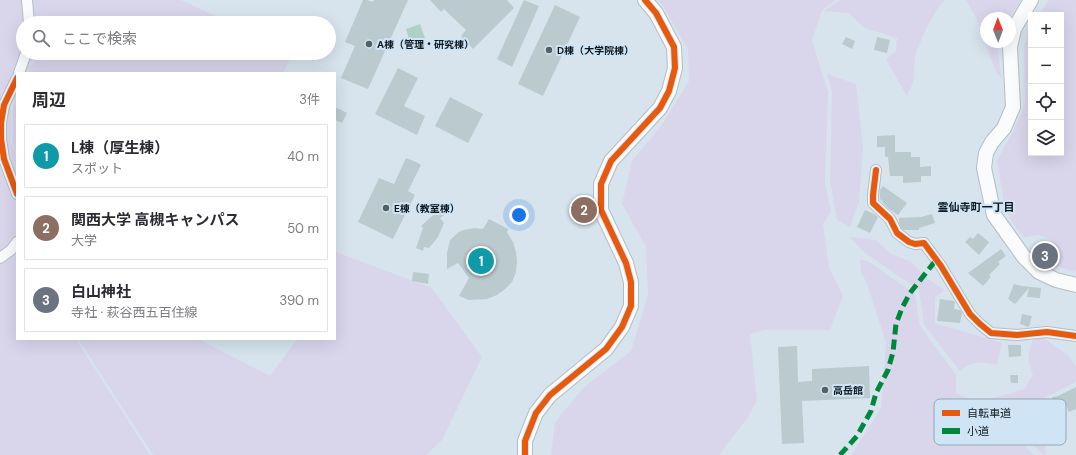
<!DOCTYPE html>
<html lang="ja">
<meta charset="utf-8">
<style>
:root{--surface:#fff;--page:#f7f7f7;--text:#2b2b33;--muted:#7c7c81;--line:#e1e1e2;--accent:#db2777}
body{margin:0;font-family:"DM Sans","Noto Sans JP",sans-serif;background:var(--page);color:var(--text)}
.controls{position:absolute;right:12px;top:12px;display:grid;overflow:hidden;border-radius:0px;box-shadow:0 4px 16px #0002}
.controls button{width:36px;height:36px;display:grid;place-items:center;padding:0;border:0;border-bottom:1px solid var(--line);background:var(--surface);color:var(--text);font:20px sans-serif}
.compass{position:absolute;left:980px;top:12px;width:36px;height:36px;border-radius:50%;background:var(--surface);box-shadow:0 4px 16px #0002;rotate:359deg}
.you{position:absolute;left:519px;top:215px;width:14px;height:14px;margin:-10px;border:3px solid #fff;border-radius:50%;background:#1a73e8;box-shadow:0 0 0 6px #1a73e833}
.badge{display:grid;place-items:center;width:26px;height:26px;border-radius:50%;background:var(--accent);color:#fff;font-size:13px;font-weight:700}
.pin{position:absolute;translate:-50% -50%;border:2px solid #fff;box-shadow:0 1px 4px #0006}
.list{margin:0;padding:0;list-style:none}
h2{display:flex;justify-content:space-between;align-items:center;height:52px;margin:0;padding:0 16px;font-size:17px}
h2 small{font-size:13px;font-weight:400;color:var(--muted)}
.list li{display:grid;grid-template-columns:26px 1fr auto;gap:12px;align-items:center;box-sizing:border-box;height:64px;margin:0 8px 8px;padding:0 8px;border:1px solid var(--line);border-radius:0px}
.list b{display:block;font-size:15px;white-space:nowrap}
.list p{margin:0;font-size:13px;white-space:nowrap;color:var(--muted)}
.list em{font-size:13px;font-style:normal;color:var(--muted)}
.icon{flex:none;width:22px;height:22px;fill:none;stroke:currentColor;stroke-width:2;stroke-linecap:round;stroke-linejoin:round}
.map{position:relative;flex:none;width:1076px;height:455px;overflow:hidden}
.search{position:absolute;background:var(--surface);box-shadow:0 4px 16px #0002;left:16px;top:16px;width:320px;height:44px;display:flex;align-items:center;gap:10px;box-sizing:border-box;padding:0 14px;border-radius:22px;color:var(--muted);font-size:15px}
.panel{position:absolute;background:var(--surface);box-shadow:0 4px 16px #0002;left:16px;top:72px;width:320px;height:268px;border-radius:0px}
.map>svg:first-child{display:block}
.green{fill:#d9d6ec}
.water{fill:#aed0c6}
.building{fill:#bbcacf}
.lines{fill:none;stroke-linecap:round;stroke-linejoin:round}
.street-casing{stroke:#b3bec4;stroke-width:12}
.secondary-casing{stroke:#b3bec4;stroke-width:16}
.street{stroke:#f9fbfc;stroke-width:10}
.secondary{stroke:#f9fbfc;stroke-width:14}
.quiet{stroke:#00873e;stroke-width:5;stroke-dasharray:10 5;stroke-linecap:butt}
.cycleway-casing{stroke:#cfe5f5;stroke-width:8}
.cycleway{stroke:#e8590c;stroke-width:6}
.poi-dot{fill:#555f65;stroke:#cfe5f5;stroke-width:1.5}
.labels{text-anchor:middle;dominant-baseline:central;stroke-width:4;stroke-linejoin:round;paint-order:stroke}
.poi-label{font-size:10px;font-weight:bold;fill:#0f171c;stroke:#cfe5f5;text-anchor:start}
.neighbourhood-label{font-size:11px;font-weight:bold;fill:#0f171c;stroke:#cfe5f5}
.key{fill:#cfe5f5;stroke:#95a7b4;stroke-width:1}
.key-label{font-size:11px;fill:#0f171c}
</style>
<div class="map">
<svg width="1076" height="455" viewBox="0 0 1076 455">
<rect width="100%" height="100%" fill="#d7e4ed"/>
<path class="green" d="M 0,0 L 181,0 L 231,23 L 23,23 L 23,53 L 35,53 L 33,59 L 27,73 L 17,73 L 17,94 L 11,106 L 11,143 L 17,157 L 17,339 L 76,339 L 150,455 L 0,455 Z
M 659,0 L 836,0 L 822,10 L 812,40 L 828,92 L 825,183 L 831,211 L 823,224 L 829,268 L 843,296 L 830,330 L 765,330 L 750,334 L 757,401 L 748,417 L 719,455 L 551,455 L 555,422 L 584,387 L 631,351 L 648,294 L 646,247 L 622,204 L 632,161 L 661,126 L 689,81 L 688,49 Z
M 840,0 L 945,0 L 939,6 L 926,29 L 915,55 L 913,83 L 907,96 L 886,59 L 896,51 L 897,38 L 865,28 L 848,13 L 824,11 Z
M 966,0 L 1021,0 L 1010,18 L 986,18 L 986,42 L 999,42 L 998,55 L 1002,79 L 996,72 L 976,18 Z
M 1049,0 L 1076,0 L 1076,272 L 1056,266 L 1055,253 L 1051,240 L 1038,235 L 1024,237 L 1013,224 L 1004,204 L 997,160 L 1011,135 L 1025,104 L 1024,48 L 1028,30 L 1031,26 L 1031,153 L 1061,153 L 1061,15 L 1039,15 Z
M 36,53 L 293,53 L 283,73 L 28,73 L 34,59 Z
M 827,74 L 856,84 L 863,147 L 859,202 L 850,227 L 837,220 L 830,182 L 832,91 Z
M 17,97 L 17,154 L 12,143 L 13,106 Z
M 850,237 L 876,240 L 891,254 L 910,261 L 927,278 L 944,290 L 935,298 L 935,323 L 1002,343 L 997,365 C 983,362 972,360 960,371 L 924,325 L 919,290 L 865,253 Z
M 336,252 L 432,288 L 482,357 L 442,440 L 426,455 L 153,455 L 78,339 L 198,339 L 270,376 L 297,339 L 335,339 L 335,254 Z
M 860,259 L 868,261 L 915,294 L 920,326 L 956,375 L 956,393 L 981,404 L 1034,455 L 851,455 L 881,408 L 886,343 L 872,299 L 866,281 L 861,273 Z
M 1042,337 L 1068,355 L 1076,366 L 1076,382 L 1046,397 L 1044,437 L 1046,455 L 1044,455 L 983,400 L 1005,395 L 1024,389 L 1033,375 C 1027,361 1027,353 1033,340 Z"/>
<path class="water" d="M 420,24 L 425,38 L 410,42 L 406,29 Z"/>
<path class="building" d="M 363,0 L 367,0 L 373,2 L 374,0 L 408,0 L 368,89 L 341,78 L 355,46 L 345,42 Z
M 430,0 L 507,0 L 514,8 L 473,49 L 461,36 L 466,30 L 444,9 L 441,12 Z
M 524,0 L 539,6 L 512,67 L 497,59 Z
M 555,5 L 580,17 L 543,96 L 518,84 Z
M 846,37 L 855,41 L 852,49 L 842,44 Z
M 877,37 L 890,40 L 887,53 L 874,50 Z
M 398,68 L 418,78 L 404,106 L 425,116 L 417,135 L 375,114 Z
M 450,97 L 483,114 L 468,143 L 435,126 Z
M 335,107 L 347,113 L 342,123 L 335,120 Z
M 895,135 L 895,152 L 911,152 L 911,157 L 920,157 L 920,167 L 931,166 L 931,176 L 921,176 L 921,182 L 903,183 L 903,176 L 890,176 L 888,157 L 885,157 L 885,147 L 877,147 L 877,136 Z
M 406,158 L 416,162 L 421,165 L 408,191 L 415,195 L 393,239 L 358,222 L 379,178 L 394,184 Z
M 883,186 L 907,203 L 898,215 L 889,209 L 883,203 L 883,202 L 880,199 L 880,190 Z
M 441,208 L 445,214 L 440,218 L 444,223 L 438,237 L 429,248 L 424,247 L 423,251 L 416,248 L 423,228 L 421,226 Z
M 865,210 L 876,215 L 878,217 L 870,233 L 857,227 Z
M 932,214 L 935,223 L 919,228 L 919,230 L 904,230 L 902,229 L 899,223 L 899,218 L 921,217 Z
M 489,219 L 508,229 L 507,232 L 513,242 L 516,252 L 517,262 L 516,272 L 512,282 L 505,289 L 497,295 L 487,299 L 469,300 L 459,296 L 469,278 L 458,263 L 447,269 L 447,253 L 450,240 L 459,232 L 463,230 L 475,228 L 483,229 Z
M 978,233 L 989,242 L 979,255 L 965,242 L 970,237 L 973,239 Z
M 1001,249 L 1006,256 L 998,262 L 1000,264 L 989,275 L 991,277 L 983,286 L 968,273 Z
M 413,272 L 429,274 L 428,284 L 412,281 Z
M 1014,284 L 1022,286 L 1041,288 L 1040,298 L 1027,297 L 1029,288 L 1015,304 L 1008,299 Z
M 940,299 L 954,301 L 955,302 L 954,309 L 960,310 L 962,313 L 960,323 L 937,321 Z
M 1022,314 L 1032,316 L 1029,327 L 1020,324 Z
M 1008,345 L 1021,345 L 1021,356 L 1009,357 Z
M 797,346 L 798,382 L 812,381 L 812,369 L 869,366 L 870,398 L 802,401 L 804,443 L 782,444 L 778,347 Z
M 1010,375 L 1018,375 L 1018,383 L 1011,383 Z
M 1076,387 L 1076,409 L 1069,412 L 1065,403 L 1053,405 L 1052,397 L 1058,396 Z"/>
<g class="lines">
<defs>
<path id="street" d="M 27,0 L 29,23
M 19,73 L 26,53
M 17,78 L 4,105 L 1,123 L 1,139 L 4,159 L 17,194
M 876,170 L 873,195 L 873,203 L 890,219 L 897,233 L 909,242 L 915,244 L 924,243 L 941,266 L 970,314 L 980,324 L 991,333 L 1017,335 L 1047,332 L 1076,336
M 0,258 L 11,250 L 17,242"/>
<path id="secondary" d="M 1031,0 L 1014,29 L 1010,47 L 1013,107 L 1004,128 L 992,142 L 986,153 L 984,168 L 994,215 L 1024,257 L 1039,272 L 1056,280 L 1076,285
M 525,455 L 525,441 L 536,413 L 550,395 L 606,349 L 622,327 L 631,306 L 631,282 L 626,263 L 601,210 L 601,184 L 611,161 L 660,108 L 669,91 L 675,68 L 674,47 L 656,13 L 645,0"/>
</defs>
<use href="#street" class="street-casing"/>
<use href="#secondary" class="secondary-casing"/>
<use href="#street" class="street"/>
<use href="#secondary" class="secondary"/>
<path class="quiet" d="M 840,455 L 857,436 L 871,411 L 876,393 L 888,370 L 893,352 L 896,324 L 902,308 L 910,293 L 936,260"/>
<defs>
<path id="cycleway" d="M 17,78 L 4,105 L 1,123 L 1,139 L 4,159 L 17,194
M 876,170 L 873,195 L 873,203 L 890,219 L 897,233 L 909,242 L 915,244 L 924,243 L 941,266 L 970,314 L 980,324 L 991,333 L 1017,335 L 1047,332 L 1076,336
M 525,455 L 525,441 L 536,413 L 550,395 L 606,349 L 622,327 L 631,306 L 631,282 L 626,263 L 601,210 L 601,184 L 611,161 L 660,108 L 669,91 L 675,68 L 674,47 L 656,13 L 645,0"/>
</defs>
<use href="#cycleway" class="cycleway-casing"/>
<use href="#cycleway" class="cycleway"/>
</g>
<g class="poi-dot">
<circle cx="369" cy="44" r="4"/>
<circle cx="549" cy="50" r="4"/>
<circle cx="386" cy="208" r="4"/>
<circle cx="825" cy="390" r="4"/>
</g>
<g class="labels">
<g class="poi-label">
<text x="377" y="44">A棟（管理・研究棟）</text>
<text x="557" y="50">D棟（大学院棟）</text>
<text x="394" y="208">E棟（教室棟）</text>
<text x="833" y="390">高岳館</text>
</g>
<g class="neighbourhood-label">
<text x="976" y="207">霊仙寺町一丁目</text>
</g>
</g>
<rect x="934" y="399" width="132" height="46" rx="6" class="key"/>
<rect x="942" y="410" width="18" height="6" fill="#e8590c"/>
<rect x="942" y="428" width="18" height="6" fill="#00873e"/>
<g class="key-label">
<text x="967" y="417">自転車道</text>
<text x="967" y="435">小道</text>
</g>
</svg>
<div class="controls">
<button>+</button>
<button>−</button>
<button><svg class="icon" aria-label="locate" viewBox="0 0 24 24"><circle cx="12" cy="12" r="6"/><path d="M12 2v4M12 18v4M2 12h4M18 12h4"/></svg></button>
<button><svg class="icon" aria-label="layers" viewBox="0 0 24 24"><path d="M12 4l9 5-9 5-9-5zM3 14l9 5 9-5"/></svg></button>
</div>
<svg class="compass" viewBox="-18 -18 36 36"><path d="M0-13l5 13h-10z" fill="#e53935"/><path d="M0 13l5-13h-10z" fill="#7c7c81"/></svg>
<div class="you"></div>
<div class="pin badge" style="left:481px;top:261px;background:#0f9aa8">1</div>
<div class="pin badge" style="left:584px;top:210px;background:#8d6e63">2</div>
<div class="pin badge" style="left:1045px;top:256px;background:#6b7280">3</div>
<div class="search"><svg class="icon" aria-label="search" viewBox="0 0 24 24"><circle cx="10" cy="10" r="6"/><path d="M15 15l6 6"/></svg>ここで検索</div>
<section class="panel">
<h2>周辺<small>3件</small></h2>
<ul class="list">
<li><span class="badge" style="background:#0f9aa8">1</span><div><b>L棟（厚生棟）</b><p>スポット</p></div><em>40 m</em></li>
<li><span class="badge" style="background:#8d6e63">2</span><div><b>関西大学 高槻キャンパス</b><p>大学</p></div><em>50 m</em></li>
<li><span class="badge" style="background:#6b7280">3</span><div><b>白山神社</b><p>寺社 · 萩谷西五百住線</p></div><em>390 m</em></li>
</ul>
</section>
</div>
